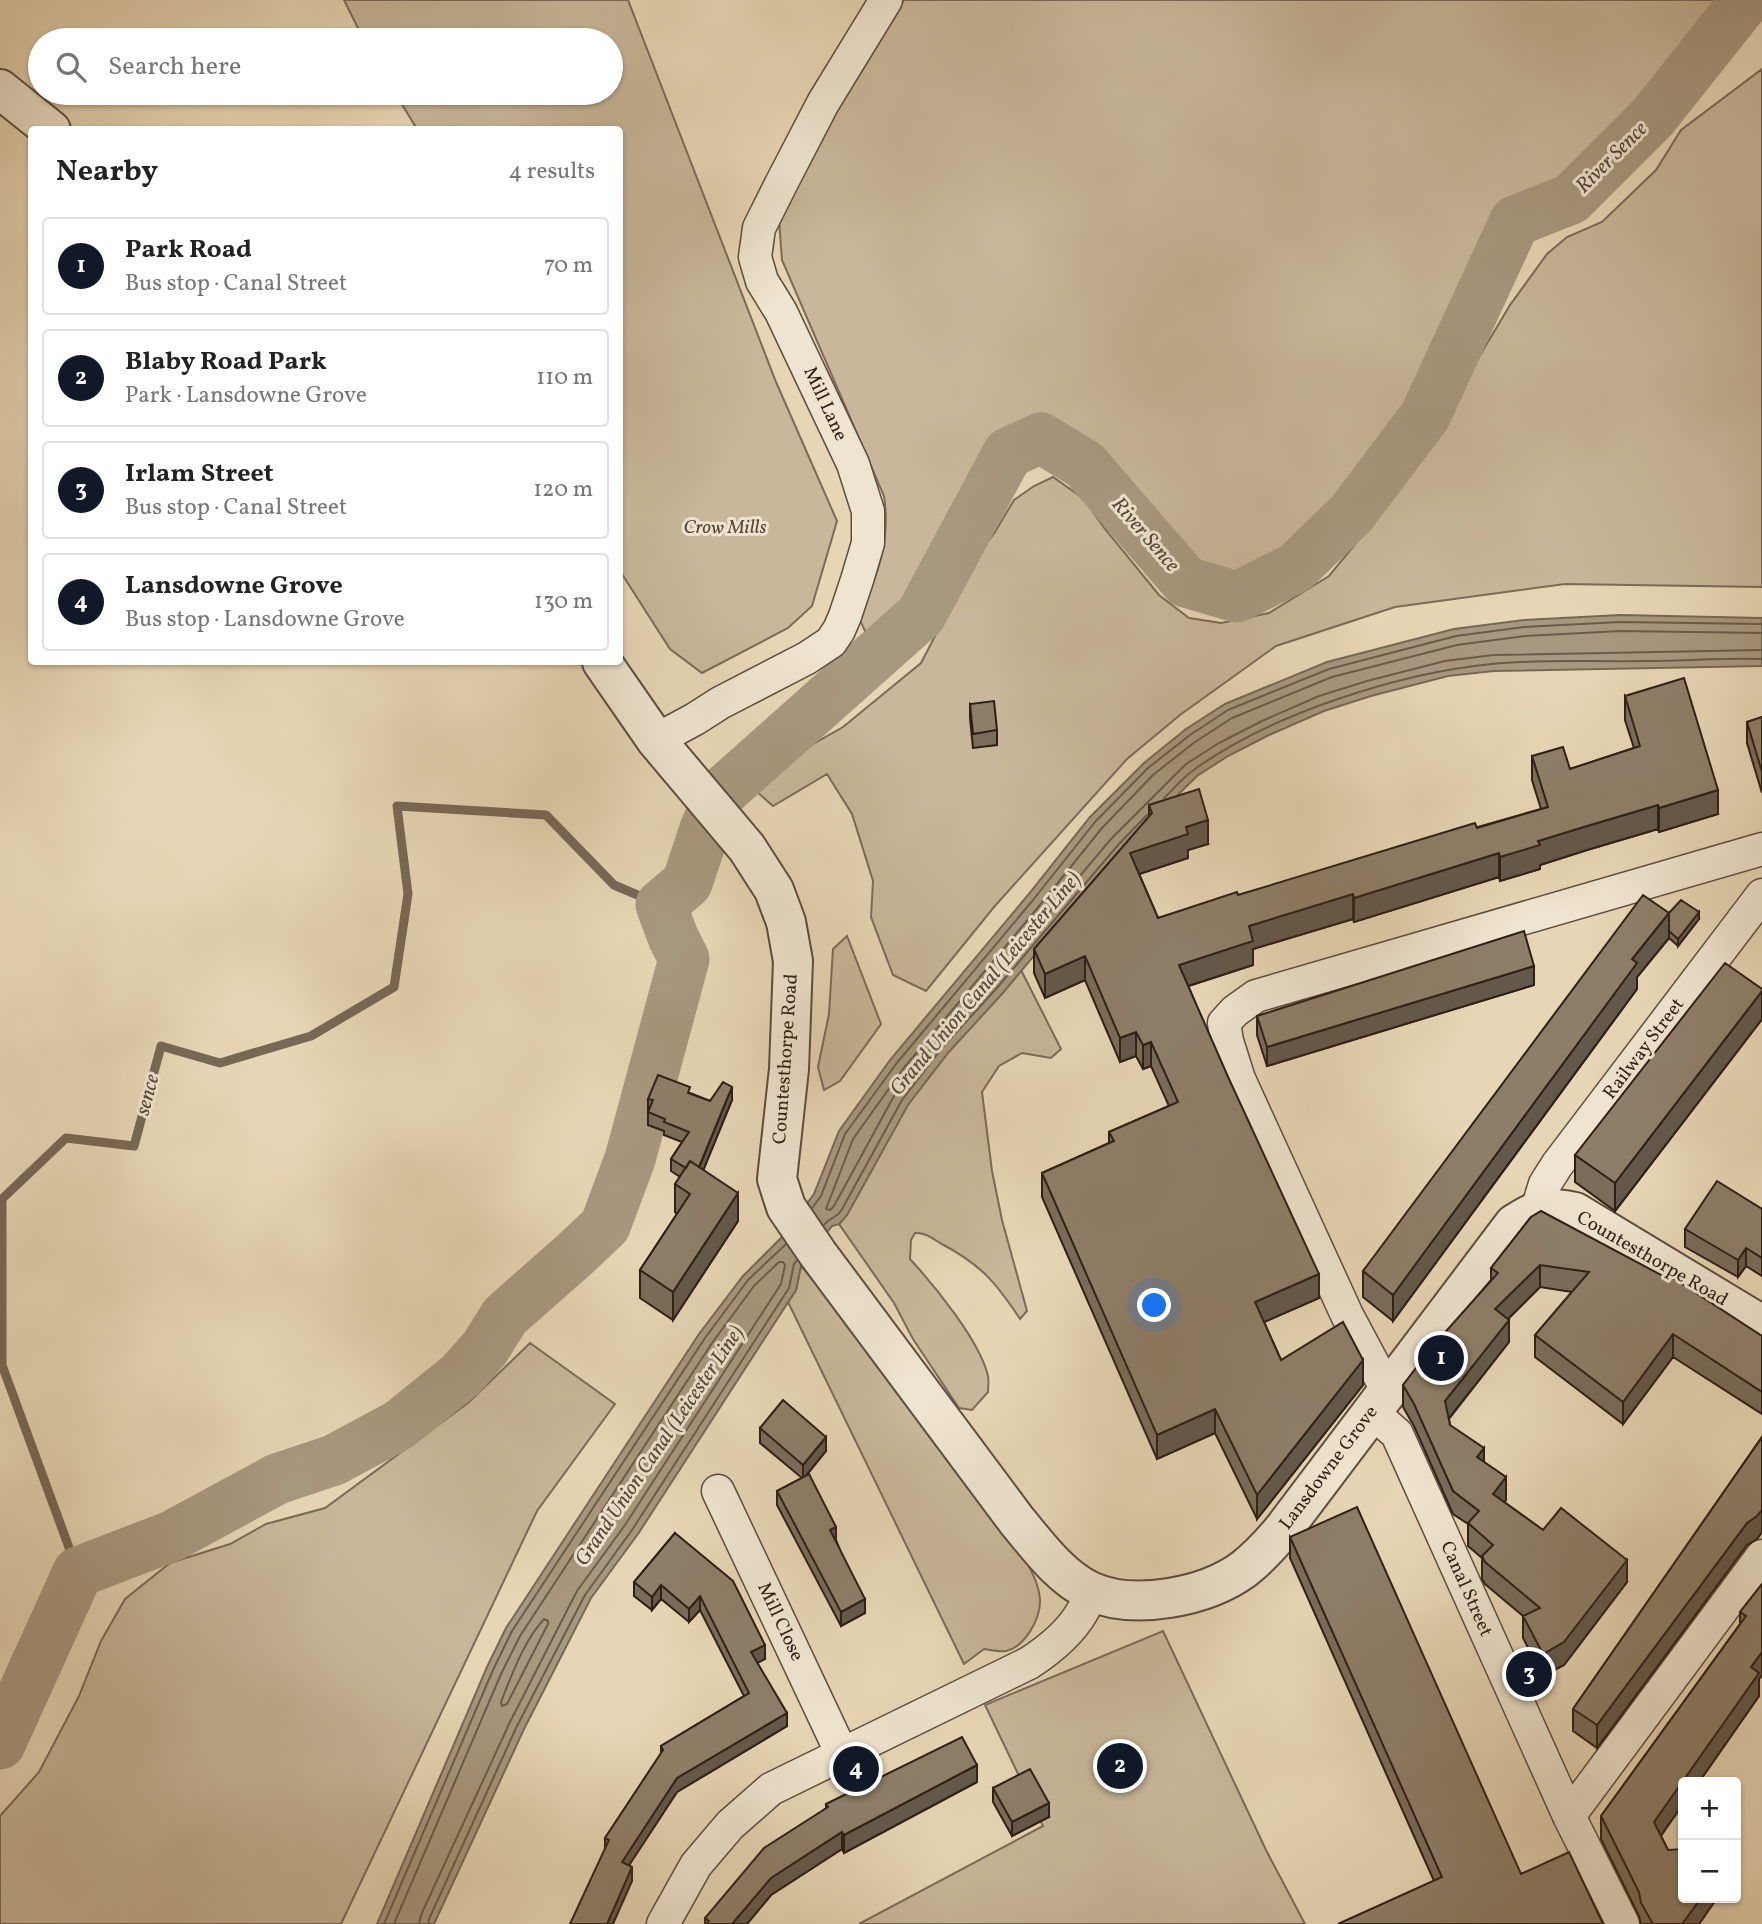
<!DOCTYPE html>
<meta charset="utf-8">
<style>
:root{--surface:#fff;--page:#f6f6f6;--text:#222;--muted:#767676;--line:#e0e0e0;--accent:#111827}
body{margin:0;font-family:Vollkorn,serif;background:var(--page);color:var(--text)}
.controls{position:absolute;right:21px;bottom:21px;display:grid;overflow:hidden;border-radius:7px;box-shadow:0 2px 5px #0004}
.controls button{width:63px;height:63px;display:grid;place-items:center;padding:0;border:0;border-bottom:2px solid var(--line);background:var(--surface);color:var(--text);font:35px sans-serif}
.you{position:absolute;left:1155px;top:1306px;width:24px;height:24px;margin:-18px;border:5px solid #fff;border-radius:50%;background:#1a73e8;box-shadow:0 0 0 10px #1a73e833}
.badge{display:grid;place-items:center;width:46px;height:46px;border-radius:50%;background:var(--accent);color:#fff;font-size:23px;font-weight:700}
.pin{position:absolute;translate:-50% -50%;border:4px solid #fff;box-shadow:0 2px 7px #0006}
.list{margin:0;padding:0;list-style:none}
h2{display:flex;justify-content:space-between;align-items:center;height:91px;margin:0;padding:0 28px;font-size:30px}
h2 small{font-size:23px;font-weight:400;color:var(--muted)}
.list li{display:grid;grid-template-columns:46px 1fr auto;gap:21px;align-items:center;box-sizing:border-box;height:98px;margin:0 14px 14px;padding:0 14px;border:2px solid var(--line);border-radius:7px}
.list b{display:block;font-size:26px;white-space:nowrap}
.list p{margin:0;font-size:23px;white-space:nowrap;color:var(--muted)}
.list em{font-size:23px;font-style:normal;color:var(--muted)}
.icon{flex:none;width:38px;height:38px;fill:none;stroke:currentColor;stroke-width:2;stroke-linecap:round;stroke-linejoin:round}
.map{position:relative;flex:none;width:1762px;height:1924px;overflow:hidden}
.search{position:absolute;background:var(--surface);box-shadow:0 2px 5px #0004;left:28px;top:28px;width:595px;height:77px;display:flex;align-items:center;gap:18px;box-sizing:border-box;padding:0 24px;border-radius:38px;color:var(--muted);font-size:26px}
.panel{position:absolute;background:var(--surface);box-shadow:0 2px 5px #0004;left:28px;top:126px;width:595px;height:539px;border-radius:7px}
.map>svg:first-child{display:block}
.green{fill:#c8b79a;stroke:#7b6b58;stroke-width:2}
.water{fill:#a8987f;stroke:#776855;stroke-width:2}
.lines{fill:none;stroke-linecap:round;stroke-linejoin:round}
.shore{stroke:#6b5c4a;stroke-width:2}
.stream{stroke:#776855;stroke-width:9}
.river{stroke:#a8987f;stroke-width:51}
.minor-casing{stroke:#5c4d3e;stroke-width:35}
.tertiary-casing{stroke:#5c4d3e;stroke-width:42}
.minor{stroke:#efe4cf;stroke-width:32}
.tertiary{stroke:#efe4cf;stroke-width:38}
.wall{fill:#7a6c5a;stroke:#2e1f16;stroke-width:2}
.shaded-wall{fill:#63584a;stroke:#2e1f16;stroke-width:2}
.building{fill:#8e7e69;stroke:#2e1f16;stroke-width:2}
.labels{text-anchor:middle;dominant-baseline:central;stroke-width:6;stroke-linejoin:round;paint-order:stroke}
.street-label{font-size:19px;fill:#2e1f16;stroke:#efe4cf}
.park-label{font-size:19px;font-style:italic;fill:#544537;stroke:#efe4cf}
.water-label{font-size:21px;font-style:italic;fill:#59493b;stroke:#efe4cf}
</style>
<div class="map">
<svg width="1762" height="1924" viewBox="0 0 1762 1924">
<rect width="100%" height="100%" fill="#e7d6b5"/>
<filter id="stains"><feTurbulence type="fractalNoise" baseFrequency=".00286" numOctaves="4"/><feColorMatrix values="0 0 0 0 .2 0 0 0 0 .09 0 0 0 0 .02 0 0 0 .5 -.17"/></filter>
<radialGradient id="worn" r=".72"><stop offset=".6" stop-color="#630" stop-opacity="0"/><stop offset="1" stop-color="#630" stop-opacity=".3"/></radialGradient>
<path class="green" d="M 344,0 L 628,0 L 776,382 L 837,521 L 812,606 L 788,628 L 702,673 L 670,649 L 620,571 L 620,130 L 417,129 L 395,93 L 611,93 L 611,40 L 364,40 Z
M 904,0 L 1738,0 L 1702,45 L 1648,104 L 1627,140 L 1514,212 L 1493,246 L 1458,323 L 1395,437 L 1334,528 L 1293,561 L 1234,584 L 1195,575 L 1124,479 L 1086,446 L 1055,435 L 1033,431 L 1011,442 L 983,469 L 914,593 C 902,609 886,631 865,631 L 859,618 C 877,576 891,541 884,496 L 782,260 L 779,220 L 796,176 Z
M 1762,69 L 1762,587 L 1565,584 L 1395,607 L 1276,646 L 1180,715 L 1127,759 L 994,907 L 926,991 L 893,975 L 871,917 L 873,881 L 852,814 L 827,774 L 773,806 L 756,791 L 762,773 L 843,727 L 921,663 L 974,561 L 995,532 L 1014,500 L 1034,486 L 1053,477 L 1084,499 L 1105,529 L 1159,595 L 1189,618 L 1221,623 L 1269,613 L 1329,576 L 1377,518 L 1442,427 L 1476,362 L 1510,305 L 1547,254 L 1567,237 L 1602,222 L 1656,170 L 1681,130 Z
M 847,936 L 881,1024 L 840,1081 L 824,1090 L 818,1067 L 829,1014 L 833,949 Z
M 1021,970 L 1061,1049 L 1051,1058 L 1022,1053 L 999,1066 L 982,1092 L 992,1171 L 1002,1220 L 1027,1311 L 1020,1319 C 995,1281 980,1264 940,1243 C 932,1238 924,1232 915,1233 L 911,1240 L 910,1259 C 934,1285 980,1341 988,1376 C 989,1381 988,1387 988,1392 L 972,1410 L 959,1408 L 913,1339 L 894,1303 L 839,1224 L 847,1215 L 908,1104 L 948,1052 Z
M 801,1266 L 889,1367 L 1025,1558 C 1031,1571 1039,1584 1040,1599 C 1041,1618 1025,1647 1006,1651 C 1000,1652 991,1650 984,1649 L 964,1664 L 788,1302 L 796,1290 Z
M 530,1343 L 615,1404 L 537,1511 L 341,1924 L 0,1924 L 0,1816 L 39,1772 L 79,1696 L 101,1641 L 125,1599 L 170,1563 L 230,1544 L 266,1524 L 325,1508 L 468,1403 Z
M 1163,1631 L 1266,1850 L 1305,1924 L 859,1924 L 1043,1826 L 985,1705 Z"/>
<path class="water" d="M 1620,615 L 1762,618 L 1762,666 L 1494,671 L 1448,676 L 1371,696 L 1324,711 L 1269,735 L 1228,756 L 1197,776 L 1123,849 L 1002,994 L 948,1053 L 908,1105 L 847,1215 L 839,1224 L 832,1226 L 801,1266 L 796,1290 L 638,1534 L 591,1598 L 524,1729 L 434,1924 L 377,1924 L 487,1667 L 506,1628 L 699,1334 L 743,1276 L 780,1239 L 814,1194 L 839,1131 L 890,1060 L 1028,895 L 1090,817 L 1144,763 L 1186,729 L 1225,704 L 1327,662 L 1454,629 L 1524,620 Z"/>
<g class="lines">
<path class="shore" d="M 1762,633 L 1620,631 L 1525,636 L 1457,645 L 1332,677 L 1232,718 L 1195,742 L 1154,774 L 1102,828 L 1040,905 L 903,1069 L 853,1139 L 826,1209 L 830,1210 L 834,1206 L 894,1096 L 936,1042 L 990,983 L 1111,839 L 1186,764 L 1219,743 L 1262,721 L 1319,696 L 1367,681 L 1445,661 L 1494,655 L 1762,650
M 1164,798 C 1174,789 1183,777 1195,769 C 1271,714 1399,673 1492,664 C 1541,659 1591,662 1640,661 C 1681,661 1721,658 1762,659
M 812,1208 L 821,1196 L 845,1134 L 896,1064 L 1033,900 L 1095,822 L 1148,768 L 1190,735 L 1228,710 L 1329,669 L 1456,636 L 1524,627 L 1620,622 L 1762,624
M 824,1225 C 829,1218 836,1218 841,1211 L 902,1100 L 942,1048 L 996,989 L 1118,845 L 1147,815
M 544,1619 L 548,1621 L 548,1624 L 507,1704 L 502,1706 L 501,1702 C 512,1674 524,1641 544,1619 Z
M 384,1924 L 493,1670 L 512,1631 L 705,1338 L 748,1280 L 786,1244
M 394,1924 L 501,1674 L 520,1636 L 712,1343 L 754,1286 L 779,1262 L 783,1262 L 785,1265 L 781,1284 L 625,1525 L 577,1591 L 510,1722 L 421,1915 L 419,1924
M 428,1924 L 429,1919 L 517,1726 L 585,1595 L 632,1530 L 789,1288 L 794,1264 L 797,1260"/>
<path class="stream" d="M 78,1572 L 2,1365 L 2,1199 L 66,1138 L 134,1146 L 161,1046 L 220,1063 L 311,1036 L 394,987 L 408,894 L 397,806 L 546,815 L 614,885 L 661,905"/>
<path class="river" d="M 0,1744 L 78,1572 L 172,1536 L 277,1479 L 334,1460 L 399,1425 L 461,1375 L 485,1348 L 505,1316 L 573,1256 L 605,1226 L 630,1159 L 684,959 L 673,937 L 661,905 L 687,883 L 705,829 L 720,794 L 921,615 L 1008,453 L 1041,438 L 1085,465 L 1186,582 L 1237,597 L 1295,568 L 1351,514 L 1425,416 L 1515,221 L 1571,199 L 1653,117 L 1746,0"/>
<defs>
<path id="minor" d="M 656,740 L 695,719 L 720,703 L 807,658 L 831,642 L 839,630 L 845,616 L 857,580 L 868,543 L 868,511 L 853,464 L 781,312 L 762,281 L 755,257 L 759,228 L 781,184 L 823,103 L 886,0
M 1537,1210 L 1545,1184 L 1557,1165 L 1762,895
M 1387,1390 L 1347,1315 L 1239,1079 L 1227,1041 L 1224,1023 L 1235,1011 L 1256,996 L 1762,849
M 1372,1412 L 1397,1434 L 1569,1816 L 1623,1924
M 718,1491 L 842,1754
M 1569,1816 L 1762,1556
M 663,1924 L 696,1865 L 730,1825 L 771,1789 L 1029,1663 C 1049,1650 1070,1633 1082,1612 C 1086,1606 1088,1598 1091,1591"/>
<path id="tertiary" d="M 0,89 L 51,130
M 602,662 L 656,740 L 747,848 L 774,890 L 786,922 L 793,961 L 789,1069 L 777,1179 L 786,1207 L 818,1254 L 1017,1521 C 1038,1546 1060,1577 1090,1591 C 1134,1611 1206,1597 1244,1569 C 1259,1557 1273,1542 1285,1527 L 1514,1224 C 1540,1208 1545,1206 1575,1212 L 1762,1325"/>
</defs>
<use href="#minor" class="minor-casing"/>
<use href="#tertiary" class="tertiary-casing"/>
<use href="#minor" class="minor"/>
<use href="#tertiary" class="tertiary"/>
</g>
<path class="wall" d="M 1625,696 L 1718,814 L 1659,832 L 1658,829 L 1587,850 L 1540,865 L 1540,869 L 1500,881 L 1499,877 L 1354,922 L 1353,919 L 1253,949 L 1253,965 L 1188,986 L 1319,1298 L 1264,1322 L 1281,1360 L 1363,1385 L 1257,1519 L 1215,1433 L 1157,1459 L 1042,1197 L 1042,1173 L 1109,1143 L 1109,1132 L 1169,1106 L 1151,1066 L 1143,1069 L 1136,1056 L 1120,1062 L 1085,980 L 1045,998 L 1034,973 L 1034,949 L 1149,817 L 1149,805 L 1208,844 L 1188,850 L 1188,858 L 1139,874 L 1158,918 L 1541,809 L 1532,780 L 1532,756 L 1570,769 L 1634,748 L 1625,720 Z
M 970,704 L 997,730 L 997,745 L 973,748 L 970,718 Z
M 1762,717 L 1762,793 L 1747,743 L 1747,722 Z
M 1669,913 L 1699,919 L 1678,946 L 1669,938 L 1637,977 L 1637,989 L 1393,1321 L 1363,1297 L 1363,1271 Z
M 1534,985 L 1267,1066 L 1257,1035 L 1257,1016 Z
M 1762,989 L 1762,1019 L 1615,1211 L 1575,1182 L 1575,1155 Z
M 690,1093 L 710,1101 L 732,1100 L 703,1170 L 738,1221 L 673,1320 L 640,1298 L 640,1270 L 677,1214 L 675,1212 L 675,1184 L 680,1177 L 671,1171 L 671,1159 L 682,1142 L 664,1135 L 664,1131 L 648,1125 L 648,1099 Z
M 1762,1209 L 1762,1276 L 1746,1266 L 1738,1277 L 1685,1247 L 1685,1229 Z
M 1531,1217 L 1762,1336 L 1762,1414 L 1673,1357 L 1623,1424 L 1535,1357 L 1535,1335 L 1572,1292 L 1540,1287 L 1508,1319 L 1509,1342 L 1449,1419 L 1450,1425 L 1484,1462 L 1506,1500 L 1504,1502 L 1543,1530 L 1627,1582 L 1564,1665 L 1543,1676 L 1523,1638 L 1523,1616 L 1485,1584 L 1482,1579 L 1482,1558 L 1468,1546 L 1468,1524 L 1453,1514 L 1414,1426 L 1403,1407 L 1403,1385 L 1491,1280 L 1491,1268 Z
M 760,1428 L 826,1451 L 805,1477 L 836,1540 L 865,1613 L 841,1626 L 777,1505 L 777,1491 L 802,1478 L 760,1443 Z
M 1762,1437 L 1762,1532 L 1757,1539 L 1747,1545 L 1597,1748 L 1573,1731 L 1573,1709 Z
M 675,1533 L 765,1659 L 757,1663 L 787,1726 L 677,1792 L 629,1865 L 632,1881 L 605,1848 L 605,1838 L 661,1754 L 661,1746 L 744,1696 L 700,1610 L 689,1622 L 661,1599 L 652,1610 L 634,1596 L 634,1582 Z
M 1290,1537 L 1521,1874 L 1434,1881 L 1290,1558 Z
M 1762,1584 L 1762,1675 L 1759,1679 L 1759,1696 L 1699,1782 L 1683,1782 L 1683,1804 L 1661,1836 L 1668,1850 L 1715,1898 L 1715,1901 L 1699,1924 L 1641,1924 L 1639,1916 L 1601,1839 L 1601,1816 L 1740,1624 L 1740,1612 Z
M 977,1782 L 844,1853 L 842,1849 L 771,1895 L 747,1924 L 705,1924 L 705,1918 L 826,1808 L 826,1804 Z
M 993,1788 L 1049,1817 L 1012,1836 L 993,1802 Z"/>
<path class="shaded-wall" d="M 1718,790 L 1718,814 L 1659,832 L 1659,808 Z
M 1658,805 L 1658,829 L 1587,850 L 1540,865 L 1540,869 L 1500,881 L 1500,857 L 1538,841 L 1587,826 Z
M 1208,820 L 1208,844 L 1188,850 L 1188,858 L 1130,877 L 1130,853 L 1186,827 Z
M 1499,853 L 1499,877 L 1354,922 L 1354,898 Z
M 1353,894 L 1353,919 L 1253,949 L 1253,965 L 1179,989 L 1179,965 L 1249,926 Z
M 1699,912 L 1699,919 L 1678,946 L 1678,939 Z
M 1669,913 L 1669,938 L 1637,977 L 1637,989 L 1393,1321 L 1393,1295 L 1632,959 Z
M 1085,956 L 1085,980 L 1045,998 L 1045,974 Z
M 1534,966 L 1534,985 L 1267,1066 L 1267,1047 Z
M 1762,991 L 1762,1019 L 1615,1211 L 1615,1183 Z
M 1136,1032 L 1136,1056 L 1120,1062 L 1120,1038 Z
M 1151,1042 L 1151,1066 L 1143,1069 L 1143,1045 Z
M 732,1087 L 732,1100 L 696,1188 L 696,1175 Z
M 738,1193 L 738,1221 L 673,1320 L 673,1292 Z
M 1746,1248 L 1746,1266 L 1738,1277 L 1738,1260 Z
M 1540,1265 L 1540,1287 L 1495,1332 L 1495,1309 Z
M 1319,1274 L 1319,1298 L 1255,1326 L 1255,1302 Z
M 1509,1320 L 1509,1342 L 1445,1423 L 1445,1401 Z
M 1673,1334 L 1673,1357 L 1623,1424 L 1623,1402 Z
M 1363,1360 L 1363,1385 L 1257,1519 L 1257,1495 Z
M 1215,1409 L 1215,1433 L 1157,1459 L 1157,1435 Z
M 826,1437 L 826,1451 L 803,1479 L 803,1465 Z
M 1484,1448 L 1484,1470 L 1477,1457 Z
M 1506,1477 L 1506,1500 L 1493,1517 L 1493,1494 Z
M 1762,1510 L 1762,1532 L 1757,1539 L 1747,1545 L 1597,1748 L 1597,1725 L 1747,1523 Z
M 836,1527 L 836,1541 L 830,1530 Z
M 1627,1560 L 1627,1582 L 1564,1665 L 1543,1676 L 1543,1654 Z
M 661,1585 L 661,1599 L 652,1610 L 652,1597 Z
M 700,1596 L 700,1610 L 689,1622 L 689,1609 Z
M 865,1599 L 865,1613 L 841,1626 L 841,1612 Z
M 765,1645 L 765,1659 L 751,1666 L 751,1652 Z
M 1762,1652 L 1762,1675 L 1759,1679 L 1759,1696 L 1699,1782 L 1683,1782 L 1683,1804 L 1654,1845 L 1654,1822 L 1751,1667 Z
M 787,1713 L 787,1726 L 677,1792 L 622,1876 L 622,1862 L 677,1778 Z
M 977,1765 L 977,1782 L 844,1853 L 844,1835 Z
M 1049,1803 L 1049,1817 L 1012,1836 L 1012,1822 Z
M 842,1832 L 842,1849 L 771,1895 L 747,1924 L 732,1924 L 771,1878 Z
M 632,1867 L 632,1881 L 613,1924 L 607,1924 Z
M 1701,1898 L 1715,1898 L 1715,1901 L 1699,1924 L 1682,1924 Z"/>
<path class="building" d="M 1684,678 L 1718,790 L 1659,808 L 1658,805 L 1587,826 L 1538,841 L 1540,845 L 1500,857 L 1499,853 L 1354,898 L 1353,894 L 1249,926 L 1253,941 L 1179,965 L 1229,1079 L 1319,1274 L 1255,1302 L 1281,1360 L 1343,1322 L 1363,1360 L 1257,1495 L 1215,1409 L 1157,1435 L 1042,1173 L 1114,1141 L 1109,1132 L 1178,1102 L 1151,1042 L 1143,1045 L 1136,1032 L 1120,1038 L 1085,956 L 1045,974 L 1034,949 L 1152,813 L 1149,805 L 1199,789 L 1208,820 L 1186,827 L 1188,834 L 1130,853 L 1158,918 L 1237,892 L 1238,895 L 1475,823 L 1477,828 L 1548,807 L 1532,756 L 1563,747 L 1570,769 L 1640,746 L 1625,696 Z
M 994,701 L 997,730 L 973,734 L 970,704 Z
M 1762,717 L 1762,772 L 1747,722 Z
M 1643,895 L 1669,913 L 1632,959 L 1637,963 L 1393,1295 L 1363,1271 Z
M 1681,900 L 1699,912 L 1678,939 L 1669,931 L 1669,913 Z
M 1524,931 L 1534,966 L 1267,1047 L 1257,1016 Z
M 1725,963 L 1762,989 L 1762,991 L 1615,1183 L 1575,1155 Z
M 658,1075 L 690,1087 L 688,1093 L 710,1101 L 723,1082 L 732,1087 L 699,1167 L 690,1161 L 686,1168 L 671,1159 L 689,1132 L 664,1122 L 665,1119 L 648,1112 L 653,1100 L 648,1099 Z
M 690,1161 L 738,1193 L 673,1292 L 640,1270 L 690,1194 L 675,1184 Z
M 1717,1181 L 1762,1209 L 1762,1258 L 1746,1248 L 1738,1260 L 1685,1229 Z
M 1541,1211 L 1663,1276 L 1665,1273 L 1762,1336 L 1762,1392 L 1673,1334 L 1623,1402 L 1535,1335 L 1589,1272 L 1540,1265 L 1495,1309 L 1509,1320 L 1445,1401 L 1450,1425 L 1484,1448 L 1477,1457 L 1506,1477 L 1493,1494 L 1543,1530 L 1561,1508 L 1627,1560 L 1564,1642 L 1543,1654 L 1523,1616 L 1540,1608 L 1485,1562 L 1482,1556 L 1493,1545 L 1468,1523 L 1479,1511 L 1453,1491 L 1414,1404 L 1403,1385 L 1432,1347 L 1498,1273 L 1491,1268 L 1531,1217 Z
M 783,1400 L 826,1437 L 803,1465 L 760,1428 Z
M 1762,1437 L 1762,1510 L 1757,1516 L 1747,1523 L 1597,1725 L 1573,1709 Z
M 809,1474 L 836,1527 L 830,1530 L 865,1599 L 841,1612 L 777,1491 Z
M 1357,1507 L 1521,1874 L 1569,1852 L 1603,1924 L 1338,1924 L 1442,1877 L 1290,1537 Z
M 675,1533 L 733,1581 L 765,1645 L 751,1652 L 787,1713 L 677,1778 L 622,1862 L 632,1867 L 607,1924 L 570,1924 L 609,1840 L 605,1838 L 663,1750 L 661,1746 L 749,1693 L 700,1596 L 689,1609 L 661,1585 L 652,1597 L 634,1582 Z
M 1762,1584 L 1762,1652 L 1751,1667 L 1759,1673 L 1654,1822 L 1668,1850 L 1683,1849 L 1683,1898 L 1701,1898 L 1682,1924 L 1653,1924 L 1641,1903 L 1639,1892 L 1601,1816 L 1746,1616 L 1740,1612 Z
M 962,1737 L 977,1765 L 844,1835 L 842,1832 L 771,1878 L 732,1924 L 707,1924 L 709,1921 L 705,1918 L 764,1848 L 828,1807 L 826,1804 Z
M 1030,1769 L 1049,1803 L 1012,1822 L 993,1788 Z"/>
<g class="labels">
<g class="street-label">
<text transform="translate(825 404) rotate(65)">Mill Lane</text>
<text transform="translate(1644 1049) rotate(-53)">Railway Street</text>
<text transform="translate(786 1059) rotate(-86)">Countesthorpe Road</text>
<text transform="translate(1652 1259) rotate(30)">Countesthorpe Road</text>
<text transform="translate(1329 1468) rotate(-53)">Lansdowne Grove</text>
<text transform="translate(1466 1589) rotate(66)">Canal Street</text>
<text transform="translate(780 1622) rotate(65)">Mill Close</text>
</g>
<g class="park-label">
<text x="725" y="528">Crow Mills</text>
</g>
<g class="water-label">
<text transform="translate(1612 158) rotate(-45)">River Sence</text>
<text transform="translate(1145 535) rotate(49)">River Sence</text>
<text transform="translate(986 984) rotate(-50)">Grand Union Canal (Leicester Line)</text>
<text transform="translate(148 1095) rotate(-75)">sence</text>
<text transform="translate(660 1446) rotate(-56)">Grand Union Canal (Leicester Line)</text>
</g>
</g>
<rect width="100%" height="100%" filter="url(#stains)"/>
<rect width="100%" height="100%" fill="url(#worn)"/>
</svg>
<div class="controls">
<button>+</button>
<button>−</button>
</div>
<div class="you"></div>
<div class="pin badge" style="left:1441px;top:1358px">1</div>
<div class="pin badge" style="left:1120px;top:1766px">2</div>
<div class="pin badge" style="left:1529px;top:1674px">3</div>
<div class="pin badge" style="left:856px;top:1769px">4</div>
<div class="search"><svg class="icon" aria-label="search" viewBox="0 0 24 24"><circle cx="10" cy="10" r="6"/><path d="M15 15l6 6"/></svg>Search here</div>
<section class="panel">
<h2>Nearby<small>4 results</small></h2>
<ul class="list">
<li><span class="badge">1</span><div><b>Park Road</b><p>Bus stop · Canal Street</p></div><em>70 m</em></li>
<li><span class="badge">2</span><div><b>Blaby Road Park</b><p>Park · Lansdowne Grove</p></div><em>110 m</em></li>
<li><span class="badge">3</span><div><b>Irlam Street</b><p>Bus stop · Canal Street</p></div><em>120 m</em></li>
<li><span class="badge">4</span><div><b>Lansdowne Grove</b><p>Bus stop · Lansdowne Grove</p></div><em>130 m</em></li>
</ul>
</section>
</div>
